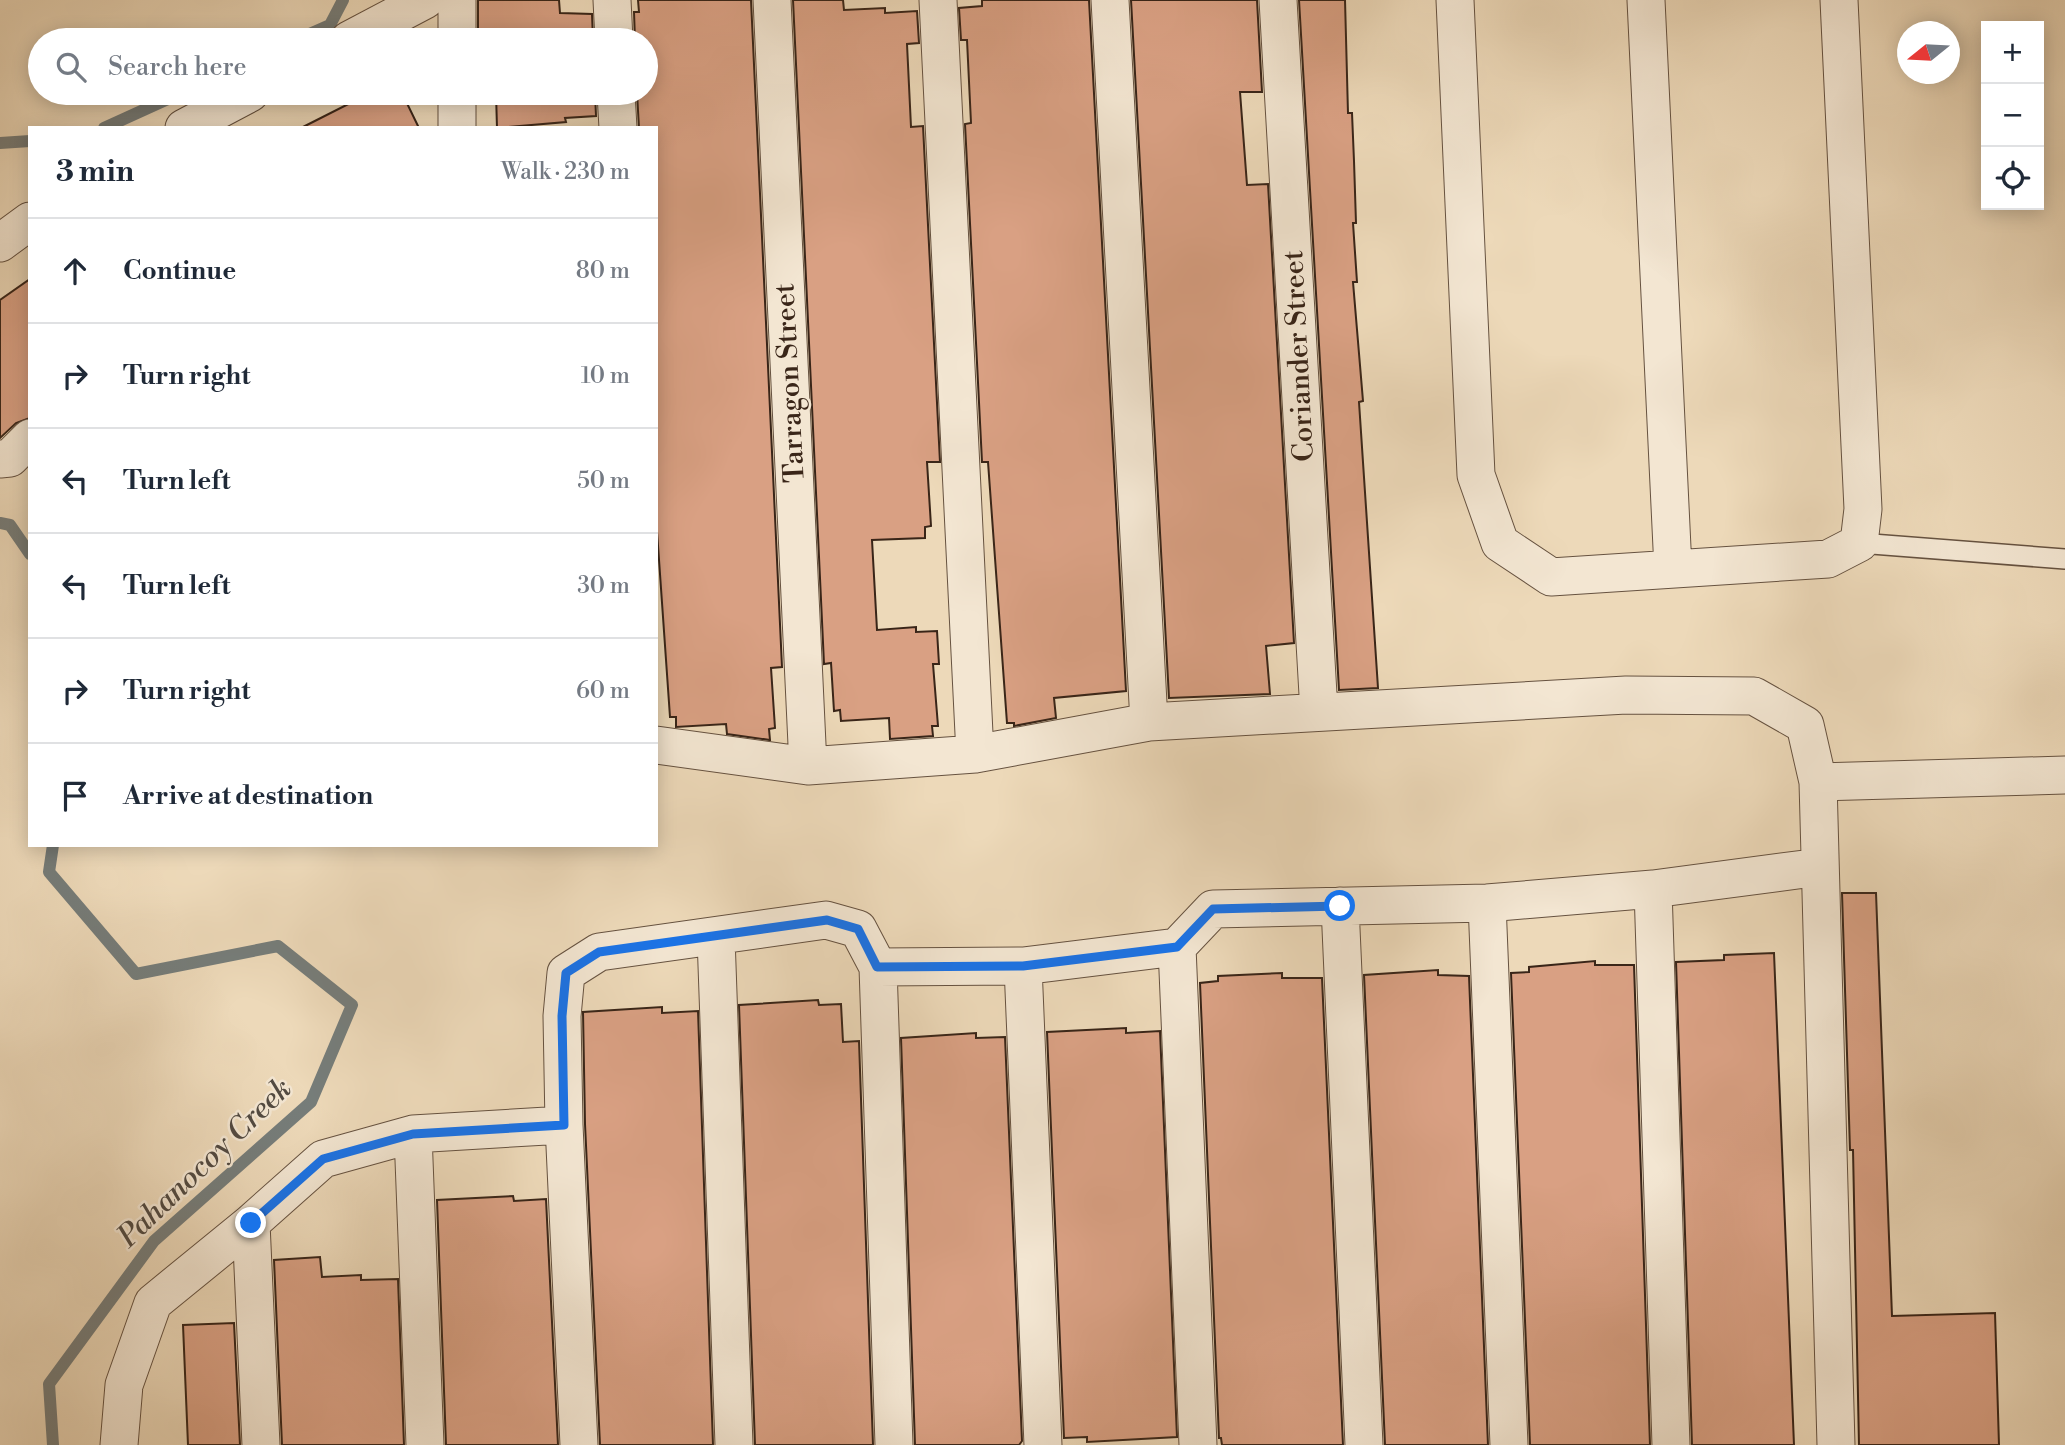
<!DOCTYPE html>
<meta charset="utf-8">
<style>
:root{--surface:#fff;--page:#f6f6f7;--text:#1f2937;--muted:#747a83;--line:#e0e1e3}
body{margin:0;font-family:"Libre Bodoni",serif;background:var(--page);color:var(--text)}
.controls{position:absolute;right:21px;top:21px;display:grid;overflow:hidden;border-radius:0px;box-shadow:0 4px 18px #0003}
.controls button{width:63px;height:63px;display:grid;place-items:center;padding:0;border:0;border-bottom:2px solid var(--line);background:var(--surface);color:var(--text);font:35px sans-serif}
.compass{position:absolute;left:1897px;top:21px;width:63px;height:63px;border-radius:50%;background:var(--surface);box-shadow:0 4px 18px #0003;rotate:252deg}
.stop{position:absolute;width:21px;height:21px;margin:-16px;border:5px solid #1a73e8;border-radius:50%;background:#fff}
.stop.end{background:#1a73e8;border-color:#fff;box-shadow:0 2px 7px #0008}
.list{margin:0;padding:0;list-style:none}
h2{display:flex;justify-content:space-between;align-items:center;height:91px;margin:0;padding:0 28px;font-size:30px}
h2 small{font-size:23px;font-weight:400;color:var(--muted)}
.list li{display:grid;grid-template-columns:46px 1fr auto;gap:21px;align-items:center;box-sizing:border-box;height:105px;padding:0 28px;border-top:2px solid var(--line)}
.list b{display:block;font-size:26px;white-space:nowrap}
.list em{font-size:23px;font-style:normal;color:var(--muted)}
.icon{flex:none;width:38px;height:38px;fill:none;stroke:currentColor;stroke-width:2;stroke-linecap:round;stroke-linejoin:round}
.map{position:relative;flex:none;width:2065px;height:1445px;overflow:hidden}
.search{position:absolute;background:var(--surface);box-shadow:0 4px 18px #0003;left:28px;top:28px;width:630px;height:77px;display:flex;align-items:center;gap:18px;box-sizing:border-box;padding:0 24px;border-radius:38px;color:var(--muted);font-size:26px}
.panel{position:absolute;background:var(--surface);box-shadow:0 4px 18px #0003;left:28px;top:126px;width:630px;height:721px;border-radius:0px}
.map>svg:first-child{display:block}
.lines{fill:none;stroke-linecap:round;stroke-linejoin:round}
.stream{stroke:#767d7a;stroke-width:12}
.building{fill:#d9a083;stroke:#392518;stroke-width:2}
.service-casing{stroke:#665240;stroke-width:22}
.minor-casing{stroke:#665240;stroke-width:39}
.service{stroke:#f3e6d2;stroke-width:19}
.minor{stroke:#f3e6d2;stroke-width:37}
.route{stroke:#1a73e8;stroke-width:9}
.labels{text-anchor:middle;dominant-baseline:central;stroke-width:5;stroke-linejoin:round;paint-order:stroke}
.street-label{font-size:28px;fill:#392518;stroke:#f3e6d2}
.water-label{font-size:30px;font-style:italic;fill:#524a41;stroke:#f3e6d2}
</style>
<div class="map">
<svg width="2065" height="1445" viewBox="0 0 2065 1445">
<rect width="100%" height="100%" fill="#edd9b9"/>
<filter id="stains"><feTurbulence type="fractalNoise" baseFrequency=".00286" numOctaves="4"/><feColorMatrix values="0 0 0 0 .2 0 0 0 0 .09 0 0 0 0 .02 0 0 0 .5 -.17"/></filter>
<radialGradient id="worn" r=".72"><stop offset=".6" stop-color="#630" stop-opacity="0"/><stop offset="1" stop-color="#630" stop-opacity=".3"/></radialGradient>
<g class="lines">
<path class="stream" d="M 296,40 L 330,25 L 343,0
M 104,128 L 181,93
M 0,143 L 30,141
M 0,523 L 10,525 L 30,554
M 53,845 L 49,872 L 136,974 L 278,946 L 352,1005 L 311,1102 L 154,1241 L 49,1384 L 53,1445"/>
</g>
<path class="building" d="M 478,0 L 559,0 L 560,13 L 592,14 L 593,40 L 494,40 L 492,31 L 478,32 Z
M 638,0 L 751,0 L 782,667 L 771,668 L 775,728 L 769,729 L 770,740 L 727,734 L 726,724 L 676,727 L 676,717 L 670,717 L 656,517 L 656,128 L 639,128 L 637,93 L 646,93 L 646,40 L 635,40 L 634,12 L 639,12 Z
M 793,0 L 843,0 L 844,10 L 885,8 L 885,13 L 917,11 L 919,43 L 907,44 L 911,127 L 923,126 L 940,462 L 927,462 L 931,526 L 925,527 L 925,538 L 872,540 L 877,630 L 916,627 L 916,632 L 937,631 L 939,664 L 933,664 L 938,726 L 932,726 L 933,736 L 890,739 L 889,718 L 841,721 L 840,710 L 834,711 L 831,663 L 824,664 Z
M 982,0 L 1089,0 L 1126,691 L 1054,698 L 1056,718 L 1014,726 L 1014,723 L 1007,723 L 988,462 L 982,462 L 965,124 L 971,123 L 967,40 L 961,40 L 959,8 L 982,6 Z
M 1131,0 L 1257,0 L 1262,92 L 1240,92 L 1247,185 L 1268,184 L 1294,643 L 1266,646 L 1270,694 L 1169,698 Z
M 1299,0 L 1345,0 L 1348,113 L 1352,113 L 1354,161 L 1356,223 L 1353,223 L 1357,282 L 1353,282 L 1363,401 L 1359,402 L 1378,688 L 1339,690 Z
M 370,93 L 402,93 L 419,128 L 301,128 Z
M 496,93 L 595,93 L 596,116 L 565,118 L 566,122 L 497,128 Z
M 30,279 L 30,418 L 16,423 L 0,438 L 0,300 Z
M 1842,893 L 1876,893 L 1892,1316 L 1995,1313 L 1999,1445 L 1859,1445 L 1853,1150 L 1850,1150 Z
M 1774,953 L 1794,1445 L 1692,1445 L 1676,962 L 1724,960 L 1724,955 Z
M 1595,961 L 1595,965 L 1634,965 L 1650,1445 L 1530,1445 L 1511,973 L 1529,972 L 1529,967 Z
M 1438,970 L 1438,975 L 1469,976 L 1488,1445 L 1385,1445 L 1364,975 Z
M 1282,973 L 1282,978 L 1322,978 L 1343,1445 L 1222,1445 L 1221,1438 L 1219,1438 L 1200,983 L 1218,981 L 1218,976 Z
M 818,1000 L 819,1005 L 841,1004 L 843,1042 L 859,1041 L 873,1445 L 755,1445 L 739,1005 Z
M 662,1007 L 662,1013 L 698,1011 L 713,1445 L 600,1445 L 585,1124 L 583,1012 Z
M 1126,1028 L 1126,1033 L 1160,1031 L 1177,1437 L 1087,1442 L 1087,1437 L 1064,1438 L 1047,1032 Z
M 976,1033 L 976,1038 L 1005,1037 L 1022,1441 L 1019,1445 L 915,1445 L 901,1038 Z
M 513,1196 L 514,1201 L 546,1199 L 558,1445 L 446,1445 L 437,1200 Z
M 320,1257 L 322,1277 L 361,1275 L 361,1280 L 398,1279 L 404,1445 L 282,1445 L 274,1260 Z
M 234,1323 L 240,1445 L 188,1445 L 183,1325 Z"/>
<g class="lines">
<defs>
<path id="service" d="M 1859,543 L 2065,559"/>
<path id="minor" d="M 457,0 L 457,40
M 612,0 L 614,40
M 772,0 L 808,766
M 938,0 L 975,754
M 1110,0 L 1149,722
M 1278,0 L 1319,712
M 1455,0 L 1476,475 L 1500,543 L 1551,577 L 1828,559 L 1859,543 L 1863,509 L 1839,0
M 1646,0 L 1673,569
M 349,40 L 425,0
M 457,93 L 457,128
M 616,93 L 618,128
M 184,128 L 250,93
M 0,243 L 30,221
M 0,459 L 10,458 L 30,438
M 656,745 L 808,766 L 975,754 L 1149,722 L 1626,695 L 1754,696 L 1805,725 L 1818,782
M 1653,889 L 1820,867
M 1487,903 L 1509,1445
M 1340,906 L 1364,1445
M 716,937 L 734,1445
M 1177,947 L 1198,1445
M 1023,966 L 1043,1445
M 878,967 L 894,1445
M 564,1125 L 562,1016 L 566,973 L 599,952 L 826,920 L 858,929 L 878,967 L 1023,966 L 1177,947 L 1213,909 L 1487,903 L 1653,889 L 1671,1445
M 413,1134 L 425,1445
M 119,1445 L 124,1385 L 153,1303 L 251,1223
M 261,1445 L 251,1223 L 323,1159 L 413,1134 L 564,1125 L 579,1445
M 1836,1445 L 1818,782 L 2065,775"/>
</defs>
<use href="#service" class="service-casing"/>
<use href="#minor" class="minor-casing"/>
<use href="#service" class="service"/>
<use href="#minor" class="minor"/>
</g>
<g class="lines">
<path class="route" d="M 251,1223 L 323,1159 L 413,1134 L 564,1125 L 562,1016 L 566,973 L 599,952 L 827,920 L 858,929 L 877,967 L 1023,966 L 1177,947 L 1213,909 L 1340,906"/>
</g>
<g class="labels">
<g class="street-label">
<text transform="translate(1299 356) rotate(-93)">Coriander Street</text>
<text transform="translate(790 383) rotate(-93)">Tarragon Street</text>
</g>
<g class="water-label">
<text transform="translate(205 1163) rotate(-44)">Pahanocoy Creek</text>
</g>
</g>
<rect width="100%" height="100%" filter="url(#stains)"/>
<rect width="100%" height="100%" fill="url(#worn)"/>
</svg>
<div class="controls">
<button>+</button>
<button>−</button>
<button><svg class="icon" aria-label="locate" viewBox="0 0 24 24"><circle cx="12" cy="12" r="6"/><path d="M12 2v4M12 18v4M2 12h4M18 12h4"/></svg></button>
</div>
<svg class="compass" viewBox="-18 -18 36 36"><path d="M0-13l5 13h-10z" fill="#e53935"/><path d="M0 13l5-13h-10z" fill="#747a83"/></svg>
<div class="stop" style="left:1340px;top:906px"></div>
<div class="stop end" style="left:251px;top:1223px"></div>
<div class="search"><svg class="icon" aria-label="search" viewBox="0 0 24 24"><circle cx="10" cy="10" r="6"/><path d="M15 15l6 6"/></svg>Search here</div>
<section class="panel">
<h2>3 min<small>Walk · 230 m</small></h2>
<ul class="list">
<li><svg class="icon" aria-label="ahead" viewBox="0 0 24 24"><path d="M12 20V5M6 11l6-6 6 6"/></svg><div><b>Continue</b></div><em>80 m</em></li>
<li><svg class="icon" aria-label="right" viewBox="0 0 24 24"><path d="M7 20v-9h11M14 6l5 5-5 5"/></svg><div><b>Turn right</b></div><em>10 m</em></li>
<li><svg class="icon" aria-label="left" viewBox="0 0 24 24"><path d="M17 20v-9H6M10 6l-5 5 5 5"/></svg><div><b>Turn left</b></div><em>50 m</em></li>
<li><svg class="icon" aria-label="left" viewBox="0 0 24 24"><path d="M17 20v-9H6M10 6l-5 5 5 5"/></svg><div><b>Turn left</b></div><em>30 m</em></li>
<li><svg class="icon" aria-label="right" viewBox="0 0 24 24"><path d="M7 20v-9h11M14 6l5 5-5 5"/></svg><div><b>Turn right</b></div><em>60 m</em></li>
<li><svg class="icon" aria-label="arrive" viewBox="0 0 24 24"><path d="M6 21V4h12l-3 4 3 4H6"/></svg><div><b>Arrive at destination</b></div></li>
</ul>
</section>
</div>
